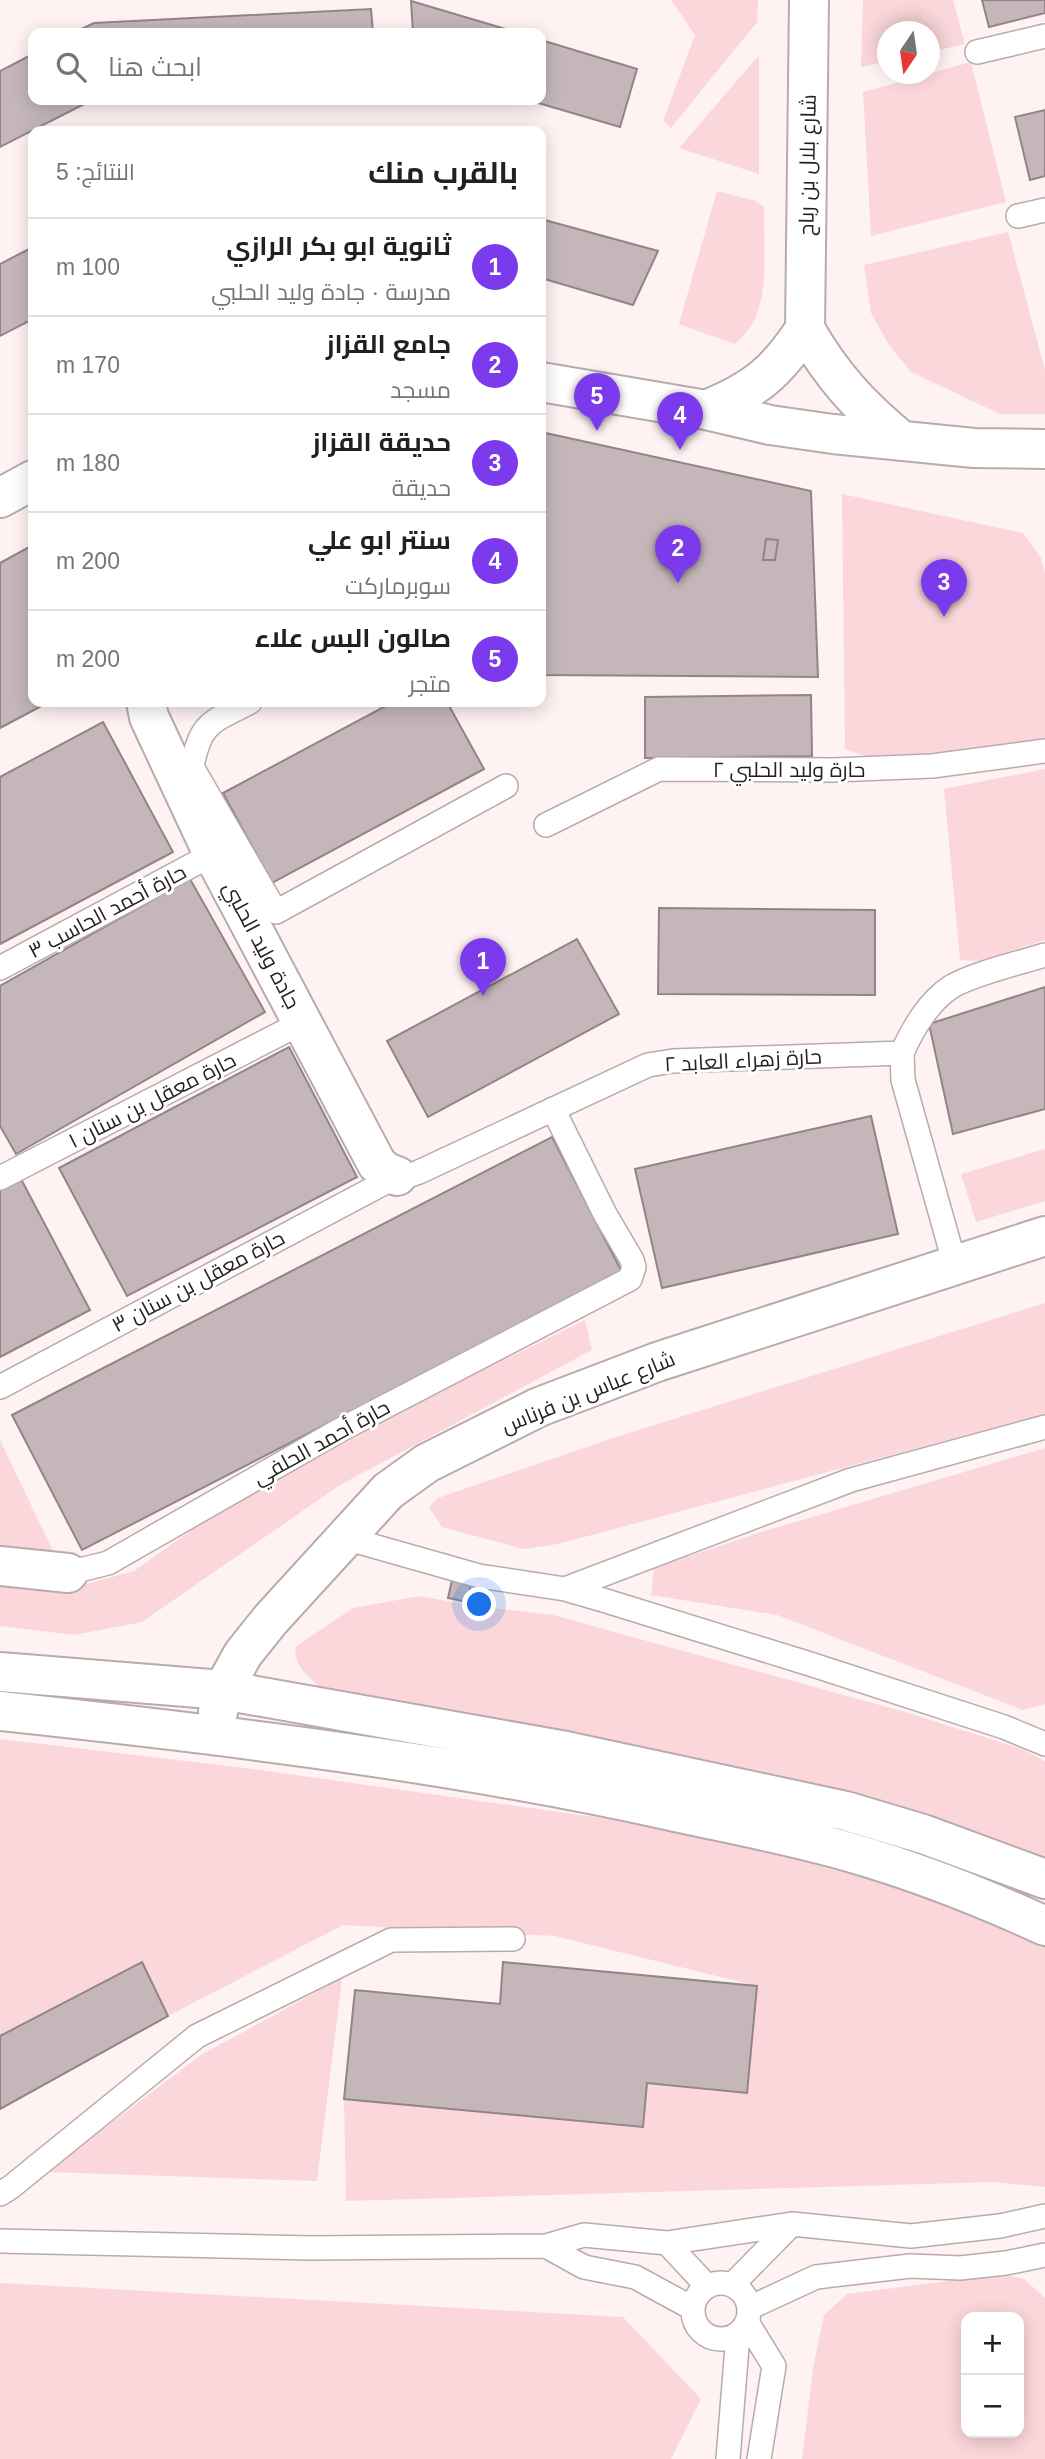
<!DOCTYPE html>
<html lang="ar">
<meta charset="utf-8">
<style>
:root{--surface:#fff;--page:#f2f2f2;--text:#202124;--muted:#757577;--line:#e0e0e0;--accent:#7c3aed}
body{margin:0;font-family:Helvetica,Cairo,sans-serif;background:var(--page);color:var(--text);direction:rtl}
.controls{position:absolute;right:21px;bottom:21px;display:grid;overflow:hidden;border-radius:14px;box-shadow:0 4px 18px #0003}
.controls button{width:63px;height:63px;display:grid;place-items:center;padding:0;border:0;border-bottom:2px solid var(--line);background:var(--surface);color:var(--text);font:35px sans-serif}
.compass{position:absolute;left:877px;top:21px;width:63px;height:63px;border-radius:50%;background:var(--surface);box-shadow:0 4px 18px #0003;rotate:193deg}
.you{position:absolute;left:480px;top:1605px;width:24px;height:24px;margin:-18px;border:5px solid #fff;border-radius:50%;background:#1a73e8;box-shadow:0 0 0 10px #1a73e833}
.badge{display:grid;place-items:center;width:46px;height:46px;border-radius:50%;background:var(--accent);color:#fff;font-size:23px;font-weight:700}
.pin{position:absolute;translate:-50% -58px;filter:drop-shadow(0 2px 4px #0008)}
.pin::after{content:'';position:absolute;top:37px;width:24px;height:21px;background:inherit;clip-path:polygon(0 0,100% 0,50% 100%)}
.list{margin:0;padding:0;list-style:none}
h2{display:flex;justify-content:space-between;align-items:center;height:91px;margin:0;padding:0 28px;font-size:30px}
h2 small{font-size:23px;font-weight:400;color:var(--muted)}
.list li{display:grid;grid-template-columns:46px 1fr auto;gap:21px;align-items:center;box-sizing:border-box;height:98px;padding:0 28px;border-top:2px solid var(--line)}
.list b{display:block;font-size:26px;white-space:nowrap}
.list p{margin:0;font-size:23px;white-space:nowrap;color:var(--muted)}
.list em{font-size:23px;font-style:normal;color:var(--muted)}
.icon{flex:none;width:38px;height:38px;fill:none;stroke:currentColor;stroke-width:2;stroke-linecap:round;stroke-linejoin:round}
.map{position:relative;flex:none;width:1045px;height:2459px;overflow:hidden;direction:ltr}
.search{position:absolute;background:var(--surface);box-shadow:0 4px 18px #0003;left:28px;top:28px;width:518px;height:77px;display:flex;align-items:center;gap:18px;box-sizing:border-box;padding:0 24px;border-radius:14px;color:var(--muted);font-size:26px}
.panel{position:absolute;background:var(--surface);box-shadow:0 4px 18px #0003;left:28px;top:126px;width:518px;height:581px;border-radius:14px;direction:rtl}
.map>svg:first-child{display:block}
.green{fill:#fbd7db;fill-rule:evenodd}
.building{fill:#c5b7b9;stroke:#938587;stroke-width:2}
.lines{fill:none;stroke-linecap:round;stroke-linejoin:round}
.service-casing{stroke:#b9abad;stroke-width:26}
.minor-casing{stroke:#b9abad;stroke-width:42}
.secondary-casing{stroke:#b9abad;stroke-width:42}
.service{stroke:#fff;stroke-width:23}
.minor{stroke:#fff;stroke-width:38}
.secondary{stroke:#fff;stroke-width:38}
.labels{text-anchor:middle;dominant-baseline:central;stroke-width:6;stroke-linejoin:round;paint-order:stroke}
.street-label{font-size:21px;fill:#262121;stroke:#fff}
</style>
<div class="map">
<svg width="1045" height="2459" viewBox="0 0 1045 2459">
<rect width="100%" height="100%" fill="#fef2f3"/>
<path class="green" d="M 671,0 L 758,0 L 757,22 L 671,128 L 663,121 L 695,35 Z
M 863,0 L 953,0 L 965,44 L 930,52 L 930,32 L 888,32 L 887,61 L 861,67 Z
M 759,55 L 759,174 L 679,148 Z
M 971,62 L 1006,202 L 871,236 L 863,92 Z
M 717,191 L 756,201 L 764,207 C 763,251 774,317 734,344 L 679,324 Z
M 1008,232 L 1045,370 L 1045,414 L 1000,414 L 911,372 L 889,345 L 871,313 L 864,265 Z
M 842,494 L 1023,533 L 1041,558 L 1045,573 L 1045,742 L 940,754 L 874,759 L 845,749 Z
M 1045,769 L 1045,940 L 981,961 L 960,960 L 944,789 Z
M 1045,1149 L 1045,1201 L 976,1222 L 961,1174 Z
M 1045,1303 L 1045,1414 L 558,1544 L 524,1549 L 442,1527 L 429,1507 L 438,1498 L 616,1437 Z
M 585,1320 L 592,1350 L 340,1485 L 142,1622 L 74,1635 L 0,1626 L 0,1580 L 72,1588 L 134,1571 L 203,1522 L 325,1448 Z
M 0,1440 L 53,1551 L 0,1547 Z
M 1045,1448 L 1045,1704 L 1023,1710 L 777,1615 L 651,1595 L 654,1568 L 758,1533 Z
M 419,1596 L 469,1605 L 553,1615 L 905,1712 L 1022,1749 L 1045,1761 L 1045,1867 L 904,1807 L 613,1742 L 320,1688 C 306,1674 295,1667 295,1647 L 353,1608 Z
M 0,1739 L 253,1769 L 701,1832 L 933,1898 L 1045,1946 L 1045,2187 L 993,2182 L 346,2201 L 344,2099 L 647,2083 L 747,2092 L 757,1986 L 555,1936 L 343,1925 L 168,2016 L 142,1962 L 0,2036 Z
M 342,1978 L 317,2181 L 46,2172 L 201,2055 Z
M 1003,2274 L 1024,2279 L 1045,2298 L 1045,2459 L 802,2459 L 813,2368 L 824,2315 L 847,2294 ZM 966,2317 L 1019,2317 L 1019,2433 L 966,2433 Z
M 0,2283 L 623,2317 L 701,2399 L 671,2459 L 0,2459 Z"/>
<path class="building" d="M 982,0 L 1045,0 L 1045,13 L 989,27 Z
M 411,1 L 519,33 L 413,33 Z
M 371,9 L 373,33 L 73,33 L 94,23 Z
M 541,40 L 637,69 L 620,127 L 528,100 L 541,100 Z
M 33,54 L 33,100 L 92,100 L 0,147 L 0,71 Z
M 1045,110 L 1045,176 L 1030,180 L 1015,117 Z
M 541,219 L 658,251 L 633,305 L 541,278 Z
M 33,247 L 33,319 L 0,336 L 0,264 Z
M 541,432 L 811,491 L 818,677 L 541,675 Z
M 766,539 L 778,540 L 775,560 L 763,560 Z
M 33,545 L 33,702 L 49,702 L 0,728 L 0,563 Z
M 811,695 L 812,756 L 645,758 L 645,697 Z
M 393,702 L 447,702 L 484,769 L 272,883 L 223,793 Z
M 103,722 L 173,852 L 0,944 L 0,777 Z
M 190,879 L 265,1012 L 16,1154 L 0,1126 L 0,986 Z
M 659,908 L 875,910 L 875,995 L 658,994 Z
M 577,939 L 619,1014 L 428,1117 L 387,1041 Z
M 1045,987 L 1045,1109 L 953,1134 L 929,1024 Z
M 289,1047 L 357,1177 L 127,1296 L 59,1168 Z
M 871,1116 L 898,1234 L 662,1288 L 635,1169 Z
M 552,1137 L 622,1272 L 82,1550 L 12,1415 Z
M 21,1179 L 90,1310 L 0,1357 L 0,1190 Z
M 452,1580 L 471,1584 L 467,1602 L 448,1598 Z
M 142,1962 L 168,2016 L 0,2109 L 0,2036 Z
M 503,1962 L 757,1986 L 747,2093 L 647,2083 L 643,2127 L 344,2099 L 355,1990 L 500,2004 Z"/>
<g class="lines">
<defs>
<path id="service" d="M 977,52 L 1045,36
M 1018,216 L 1045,210
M 250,702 C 212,722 200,722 192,767 L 276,912 L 506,786
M 546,825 L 659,769 L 833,770 L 932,766 L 1045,751
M 0,968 L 213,854
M 902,1053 L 903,1080 L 955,1265
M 0,1178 L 303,1022
M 0,1387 L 397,1176 L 408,1176 L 419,1172 L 648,1065 L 673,1061 L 902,1053 C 912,1030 929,1001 951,987 C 972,974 1019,963 1045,955
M 345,1538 L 479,1576 L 565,1589 L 603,1600 L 810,1664 L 1004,1727 L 1045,1744
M 68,1573 L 108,1563 L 340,1430 L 630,1279 L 634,1267 L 632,1260 L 605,1214 L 553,1109
M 565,1589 L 851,1480 L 1045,1427
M 0,2194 L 11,2187 L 197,2036 L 391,1940 L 513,1939
M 0,2241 L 310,2248 L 546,2246 L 584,2235 L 667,2243 L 707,2286
M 667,2243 L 792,2224
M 546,2246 L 584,2267 L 635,2277 L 692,2308
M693 2311a28 28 0 1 1 56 0a28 28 0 1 1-56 0Z
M 732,2285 L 792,2224 L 911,2236 L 1000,2226 L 1045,2216
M 749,2308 L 816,2277 L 910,2266 L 960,2268 L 1006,2263 L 1045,2255
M 747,2322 L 774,2366 L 759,2459
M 728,2459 L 738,2334"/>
<path id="minor" d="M 146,702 L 149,717 L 213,854 L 377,1164 L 386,1172 L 397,1176
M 0,1566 L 68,1573"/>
<path id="secondary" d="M 809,0 L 805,329 C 832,376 860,407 902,441
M 541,382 L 706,410 L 770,425 L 833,434 L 974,448 L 1045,449
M 706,410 C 755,390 776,373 805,329
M 0,498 L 33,480
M 0,1672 L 223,1690 L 566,1751 L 846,1811 L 923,1834 L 1045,1879
M 0,1711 C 225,1735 449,1762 671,1811 C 730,1824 790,1835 849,1852 C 916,1871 982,1897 1045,1926
M 218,1712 L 223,1690 L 243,1654 L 271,1619 L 388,1491 L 427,1463 L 539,1407 L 657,1362 L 1045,1236"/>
</defs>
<use href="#service" class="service-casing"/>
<use href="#minor" class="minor-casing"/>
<use href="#secondary" class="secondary-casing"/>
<use href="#service" class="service"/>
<use href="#minor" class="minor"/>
<use href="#secondary" class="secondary"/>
</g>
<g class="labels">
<g class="street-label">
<text transform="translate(807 165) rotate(-89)">شارع بلال بن رباح</text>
<text x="789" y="769">حارة وليد الحلبي ٢</text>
<text transform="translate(107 911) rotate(-28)">حارة أحمد الحاسب ٣</text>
<text transform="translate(262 945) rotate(62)">جادة وليد الحلبي</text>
<text transform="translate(743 1060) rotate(-3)">حارة زهراء العابد ٢</text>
<text transform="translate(152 1100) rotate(-27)">حارة معقل بن سنان ١</text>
<text transform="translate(198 1281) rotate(-28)">حارة معقل بن سنان ٣</text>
<text transform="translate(588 1392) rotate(-22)">شارع عباس بن فرناس</text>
<text transform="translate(321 1442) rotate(-29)">حارة أحمد الحلفي</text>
</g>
</g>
</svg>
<div class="controls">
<button>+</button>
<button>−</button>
</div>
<svg class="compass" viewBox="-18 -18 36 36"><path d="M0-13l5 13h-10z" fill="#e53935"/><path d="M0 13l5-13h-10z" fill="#757577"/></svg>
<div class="you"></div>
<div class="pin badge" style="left:483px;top:996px">1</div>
<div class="pin badge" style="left:678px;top:583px">2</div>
<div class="pin badge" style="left:944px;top:617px">3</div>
<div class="pin badge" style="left:680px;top:450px">4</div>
<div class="pin badge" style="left:597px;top:431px">5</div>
<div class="search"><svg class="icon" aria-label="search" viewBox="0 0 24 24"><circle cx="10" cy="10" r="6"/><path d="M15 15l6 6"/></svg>ابحث هنا</div>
<section class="panel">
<h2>بالقرب منك<small>النتائج: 5</small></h2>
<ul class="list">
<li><span class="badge">1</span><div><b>ثانوية ابو بكر الرازي</b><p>مدرسة · جادة وليد الحلبي</p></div><em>100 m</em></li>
<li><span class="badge">2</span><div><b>جامع القزاز</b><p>مسجد</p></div><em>170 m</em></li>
<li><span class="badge">3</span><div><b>حديقة القزاز</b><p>حديقة</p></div><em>180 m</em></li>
<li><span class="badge">4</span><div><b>سنتر ابو علي</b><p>سوبرماركت</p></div><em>200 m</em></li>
<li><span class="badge">5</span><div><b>صالون البس علاء</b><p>متجر</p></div><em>200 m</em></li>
</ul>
</section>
</div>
